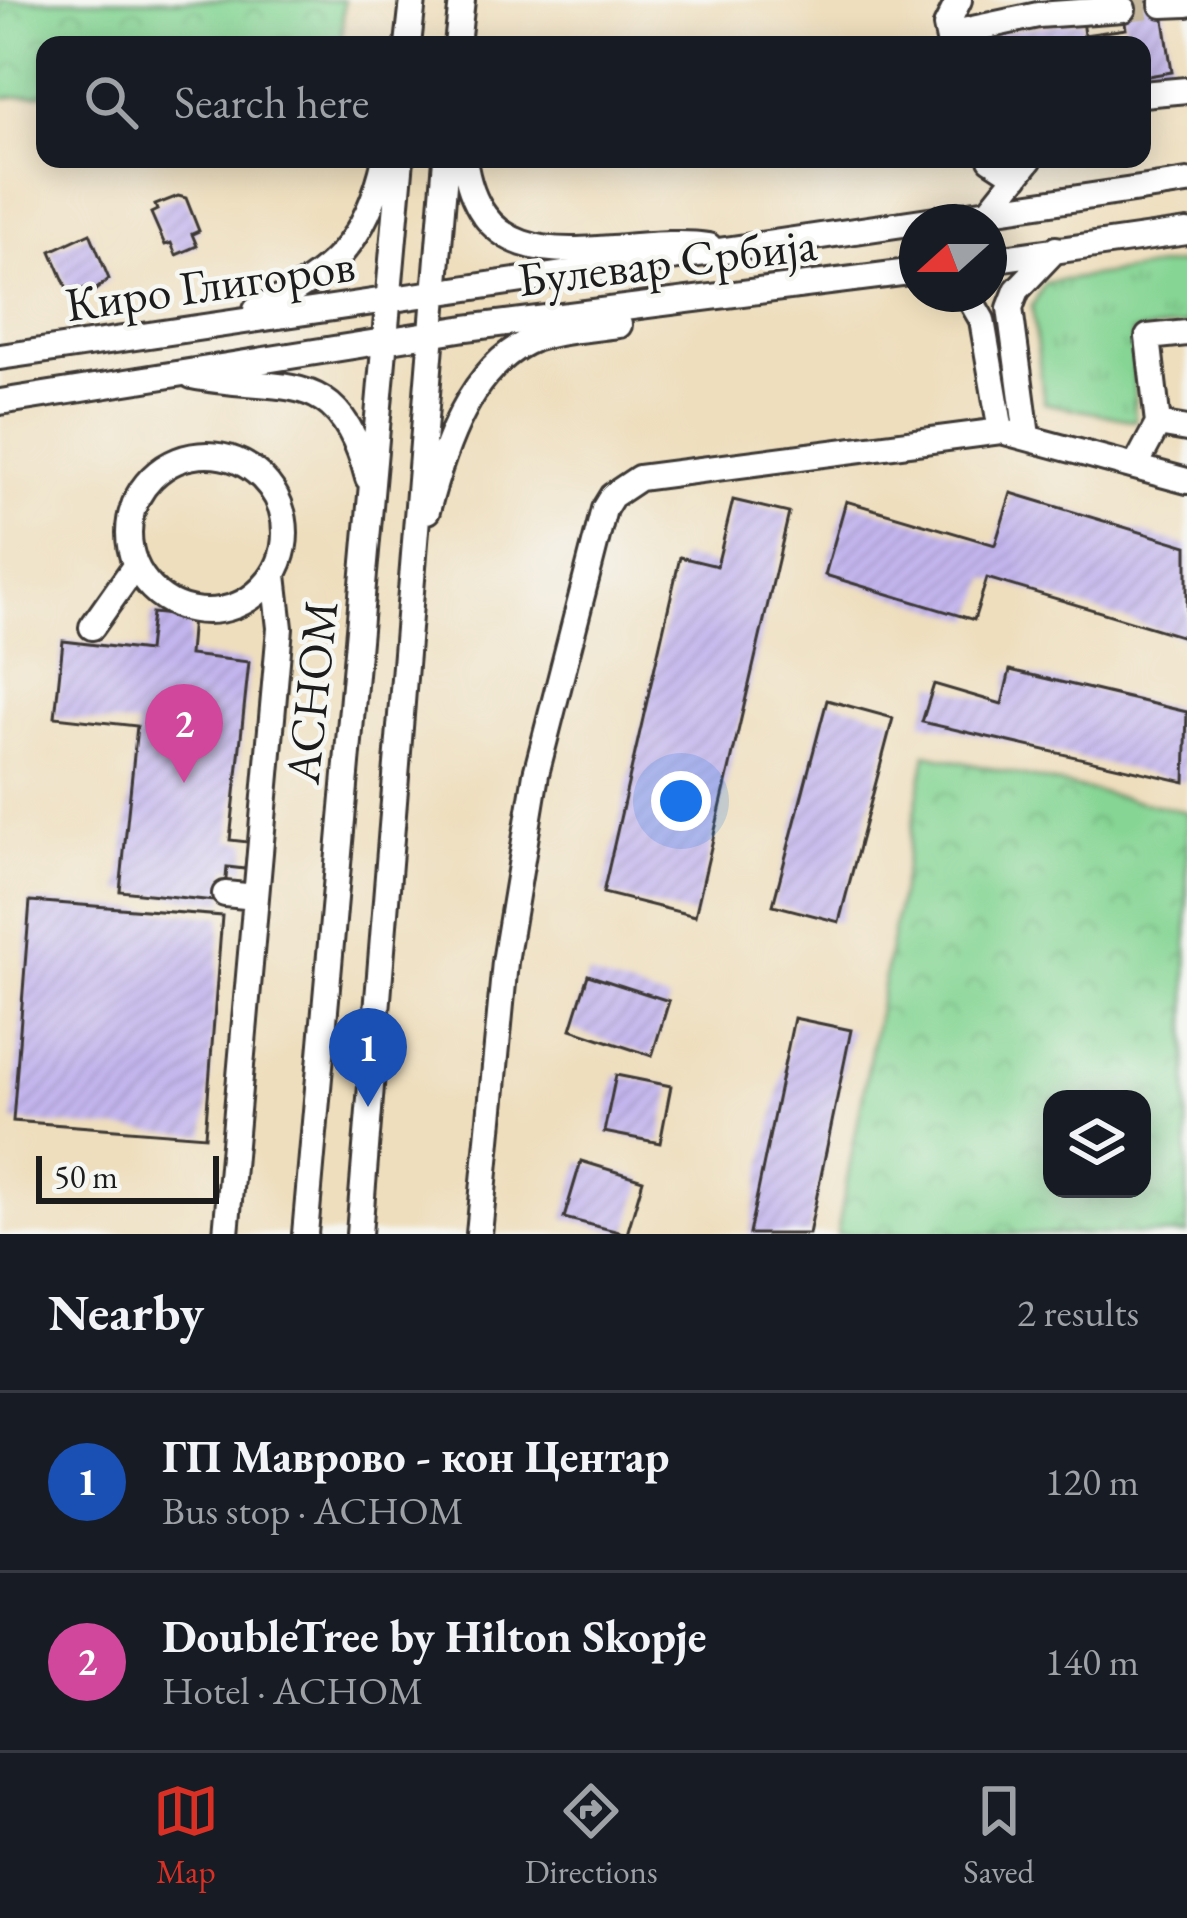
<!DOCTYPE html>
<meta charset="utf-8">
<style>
:root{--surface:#171b24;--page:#242831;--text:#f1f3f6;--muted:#9ea1a6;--line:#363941;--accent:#d93025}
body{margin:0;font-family:"EB Garamond",serif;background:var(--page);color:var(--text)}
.controls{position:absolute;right:36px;bottom:36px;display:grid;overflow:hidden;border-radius:24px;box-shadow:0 6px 30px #0003}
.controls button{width:108px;height:108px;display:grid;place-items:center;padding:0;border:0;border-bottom:3px solid var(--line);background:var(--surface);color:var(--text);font:60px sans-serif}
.compass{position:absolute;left:899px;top:204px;width:108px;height:108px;border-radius:50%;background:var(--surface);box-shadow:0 6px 30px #0003;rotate:249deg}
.scale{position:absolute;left:36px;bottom:30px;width:183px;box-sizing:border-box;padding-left:12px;border:6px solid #1c1c1c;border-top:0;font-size:33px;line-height:42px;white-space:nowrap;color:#1c1c1c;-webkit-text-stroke:9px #f6f6f2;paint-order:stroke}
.you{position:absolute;left:681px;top:801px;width:42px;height:42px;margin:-30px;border:9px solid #fff;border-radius:50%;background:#1a73e8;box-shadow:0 0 0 18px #1a73e833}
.badge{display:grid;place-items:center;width:78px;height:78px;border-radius:50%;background:var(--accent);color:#fff;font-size:39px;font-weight:700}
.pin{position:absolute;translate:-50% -99px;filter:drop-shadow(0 3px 6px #0008)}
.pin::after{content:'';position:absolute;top:63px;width:42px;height:36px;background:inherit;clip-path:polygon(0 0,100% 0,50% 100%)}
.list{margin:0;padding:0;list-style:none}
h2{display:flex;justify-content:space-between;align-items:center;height:156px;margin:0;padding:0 48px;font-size:51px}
h2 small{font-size:39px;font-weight:400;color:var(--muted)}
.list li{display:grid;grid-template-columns:78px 1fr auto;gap:36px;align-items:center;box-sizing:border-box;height:180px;padding:0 48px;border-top:3px solid var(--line)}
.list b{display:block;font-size:45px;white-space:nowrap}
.list p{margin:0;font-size:39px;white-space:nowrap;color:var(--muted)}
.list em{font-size:39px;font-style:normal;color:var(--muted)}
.icon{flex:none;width:66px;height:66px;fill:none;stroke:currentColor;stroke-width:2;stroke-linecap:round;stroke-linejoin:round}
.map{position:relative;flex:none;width:1187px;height:1234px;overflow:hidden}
.search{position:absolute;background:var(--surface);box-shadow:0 6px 30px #0003;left:36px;right:36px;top:36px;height:132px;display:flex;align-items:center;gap:30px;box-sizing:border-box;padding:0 42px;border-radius:24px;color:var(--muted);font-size:45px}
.sheet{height:516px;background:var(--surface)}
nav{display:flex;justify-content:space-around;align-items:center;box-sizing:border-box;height:168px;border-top:3px solid var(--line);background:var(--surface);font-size:33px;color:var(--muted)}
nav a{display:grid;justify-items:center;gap:6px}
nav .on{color:var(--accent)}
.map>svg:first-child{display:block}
.grass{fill:url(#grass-tufts);stroke:#517858;stroke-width:3}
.park{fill:url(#park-crowns);stroke:#517858;stroke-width:3;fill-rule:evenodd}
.building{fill:url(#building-hatch)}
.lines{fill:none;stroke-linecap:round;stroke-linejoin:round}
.minor-tunnel{stroke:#c4b79d;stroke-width:24;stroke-dasharray:24 12;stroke-linecap:butt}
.minor-casing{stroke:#3c3934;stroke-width:30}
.minor{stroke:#fff;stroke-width:24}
.labels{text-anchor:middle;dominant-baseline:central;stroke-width:9;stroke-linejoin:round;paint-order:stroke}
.street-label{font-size:48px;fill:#1c1c1c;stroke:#f6f6f2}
</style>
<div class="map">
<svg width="1187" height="1234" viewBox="0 0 1187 1234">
<defs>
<pattern id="grass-tufts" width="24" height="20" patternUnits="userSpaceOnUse" patternTransform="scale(3)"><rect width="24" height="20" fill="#86d594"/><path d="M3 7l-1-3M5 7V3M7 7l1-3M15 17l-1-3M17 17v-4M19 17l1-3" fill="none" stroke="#73b67f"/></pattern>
<pattern id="park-crowns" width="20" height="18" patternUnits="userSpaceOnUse" patternTransform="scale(3)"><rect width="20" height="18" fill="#86d594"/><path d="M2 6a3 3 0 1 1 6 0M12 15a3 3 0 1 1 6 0" fill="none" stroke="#73b67f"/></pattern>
<pattern id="building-hatch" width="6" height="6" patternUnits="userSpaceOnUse" patternTransform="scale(3)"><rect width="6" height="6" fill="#c3b5ed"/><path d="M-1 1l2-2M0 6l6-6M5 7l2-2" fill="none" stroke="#a79bcb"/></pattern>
</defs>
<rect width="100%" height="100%" fill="#f6f6f2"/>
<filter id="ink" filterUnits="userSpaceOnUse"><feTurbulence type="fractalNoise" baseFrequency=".00833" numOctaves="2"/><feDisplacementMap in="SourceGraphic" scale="24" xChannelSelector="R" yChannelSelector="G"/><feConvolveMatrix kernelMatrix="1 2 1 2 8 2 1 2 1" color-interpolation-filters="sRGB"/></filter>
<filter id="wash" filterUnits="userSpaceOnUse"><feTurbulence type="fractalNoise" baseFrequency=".004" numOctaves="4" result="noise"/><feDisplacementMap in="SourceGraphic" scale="48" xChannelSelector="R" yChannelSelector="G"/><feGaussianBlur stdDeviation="2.7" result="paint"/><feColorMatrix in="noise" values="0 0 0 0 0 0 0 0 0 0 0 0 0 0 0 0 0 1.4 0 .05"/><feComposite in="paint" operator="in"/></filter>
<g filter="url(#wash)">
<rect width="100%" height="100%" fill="#eedebd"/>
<path class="grass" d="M 1187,262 L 1187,325 L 1132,332 L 1135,421 L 1044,403 L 1032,306 L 1045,283 Z"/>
<path class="park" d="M 0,0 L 344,0 L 341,45 L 45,45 L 45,94 L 0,98 Z
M 926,754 L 1187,812 L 1187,1234 L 837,1234 ZM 1142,1099 L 1142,1189 L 1052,1189 L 1052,1099 Z"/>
<g id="blocks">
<path class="building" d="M 1161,0 L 1172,72 L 1142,77 L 1142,45 L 959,45 L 958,38 L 1082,20 L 1084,35 L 1126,29 L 1122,5 Z
M 178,196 L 186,198 L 199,231 L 192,234 L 197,246 L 176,255 L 171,243 L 165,245 L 151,213 L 157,210 L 155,205 Z
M 90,233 L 109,279 L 93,292 L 87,287 L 70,295 L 51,251 Z
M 1011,493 L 1187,546 L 1187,638 L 987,578 L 974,620 L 825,575 L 846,501 L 995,545 Z
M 733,500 L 789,513 L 695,916 L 603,893 L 680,557 L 717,566 Z
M 152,613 L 192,617 L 189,655 L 249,662 L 230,840 L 248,842 L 245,869 L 227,867 L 224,902 L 120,891 L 137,726 L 55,717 L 63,641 L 148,651 Z
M 1010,670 L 1187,712 L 1185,782 L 922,722 L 934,684 L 1002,704 Z
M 827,700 L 893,718 L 839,922 L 773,905 Z
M 30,901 L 222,916 L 205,1136 L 13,1121 Z
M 588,975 L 669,1001 L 652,1056 L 571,1029 Z
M 794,1018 L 851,1030 L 809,1234 L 749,1234 Z
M 616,1075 L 671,1086 L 660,1143 L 604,1132 Z
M 581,1161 L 643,1180 L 627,1234 L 564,1218 Z"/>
</g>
</g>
<g filter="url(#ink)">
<use href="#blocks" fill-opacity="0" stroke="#3c3934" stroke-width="3"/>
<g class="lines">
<path class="minor-tunnel" d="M 1123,9 L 1162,5"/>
<defs>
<path id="minor" d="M 1162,5 L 1187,4
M 949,34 L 1038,15 L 1123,9
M 408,45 L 413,0
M 457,45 L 462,0
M 950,45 L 946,26 L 959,0
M 1142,94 L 1187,90
M 464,159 C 484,299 618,232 709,246
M 991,159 L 1017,176
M 991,208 L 1030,159
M 989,260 L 1187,232
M 967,294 L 982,320 L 1001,431
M 256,310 C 331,277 367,241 385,159
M 0,357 L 1187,182
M 192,376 C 283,395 338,362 368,478
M 0,402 L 466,328 L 917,271
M 1158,424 L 1187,429
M 1027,436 L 1010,308 L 1017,290 L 1056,249
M129 533a78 78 0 1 1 156 0a78 78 0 1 1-156 0Z
M 1135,467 L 1158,424 L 1148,337 L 1187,333
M 427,511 C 443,450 470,365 534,339 C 559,330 592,329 619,325
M 92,627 L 135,566
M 225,894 L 256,897
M 226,1234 L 280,628 L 274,575
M 305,1234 L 401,159
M 359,1234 L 446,159
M 479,1234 L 505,962 L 536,774 L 604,509 L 612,496 L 639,478 L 1001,431 L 1187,481"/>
</defs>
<use href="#minor" class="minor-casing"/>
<use href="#minor" class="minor"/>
</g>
</g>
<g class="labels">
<g class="street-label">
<text transform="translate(667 261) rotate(-7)">Булевар Србија</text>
<text transform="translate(210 284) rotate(-8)">Киро Глигоров</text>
<text transform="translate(311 692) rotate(-84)">АСНОМ</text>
</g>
</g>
</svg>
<div class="controls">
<button><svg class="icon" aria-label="layers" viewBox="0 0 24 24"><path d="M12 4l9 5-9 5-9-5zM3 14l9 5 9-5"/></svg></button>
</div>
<svg class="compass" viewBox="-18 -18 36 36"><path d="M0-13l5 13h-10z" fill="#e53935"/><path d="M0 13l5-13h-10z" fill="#9ea1a6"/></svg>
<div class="scale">50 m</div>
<div class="you"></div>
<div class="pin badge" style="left:368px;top:1107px;background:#1a4fb4">1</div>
<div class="pin badge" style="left:184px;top:783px;background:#d1479c">2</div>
<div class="search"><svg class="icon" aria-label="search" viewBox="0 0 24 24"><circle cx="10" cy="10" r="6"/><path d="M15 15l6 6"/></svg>Search here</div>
</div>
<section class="sheet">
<h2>Nearby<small>2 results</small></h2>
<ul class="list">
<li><span class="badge" style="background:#1a4fb4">1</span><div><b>ГП Маврово - кон Центар</b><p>Bus stop · АСНОМ</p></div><em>120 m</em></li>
<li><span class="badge" style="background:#d1479c">2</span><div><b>DoubleTree by Hilton Skopje</b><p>Hotel · АСНОМ</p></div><em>140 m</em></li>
</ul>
</section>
<nav>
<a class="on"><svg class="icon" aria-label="map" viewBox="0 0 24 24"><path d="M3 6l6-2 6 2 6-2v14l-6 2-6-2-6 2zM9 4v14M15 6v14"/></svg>Map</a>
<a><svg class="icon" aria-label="directions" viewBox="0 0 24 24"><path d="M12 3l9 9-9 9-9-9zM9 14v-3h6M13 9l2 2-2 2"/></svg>Directions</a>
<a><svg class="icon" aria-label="saved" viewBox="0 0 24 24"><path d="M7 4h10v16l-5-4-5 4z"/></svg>Saved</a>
</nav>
